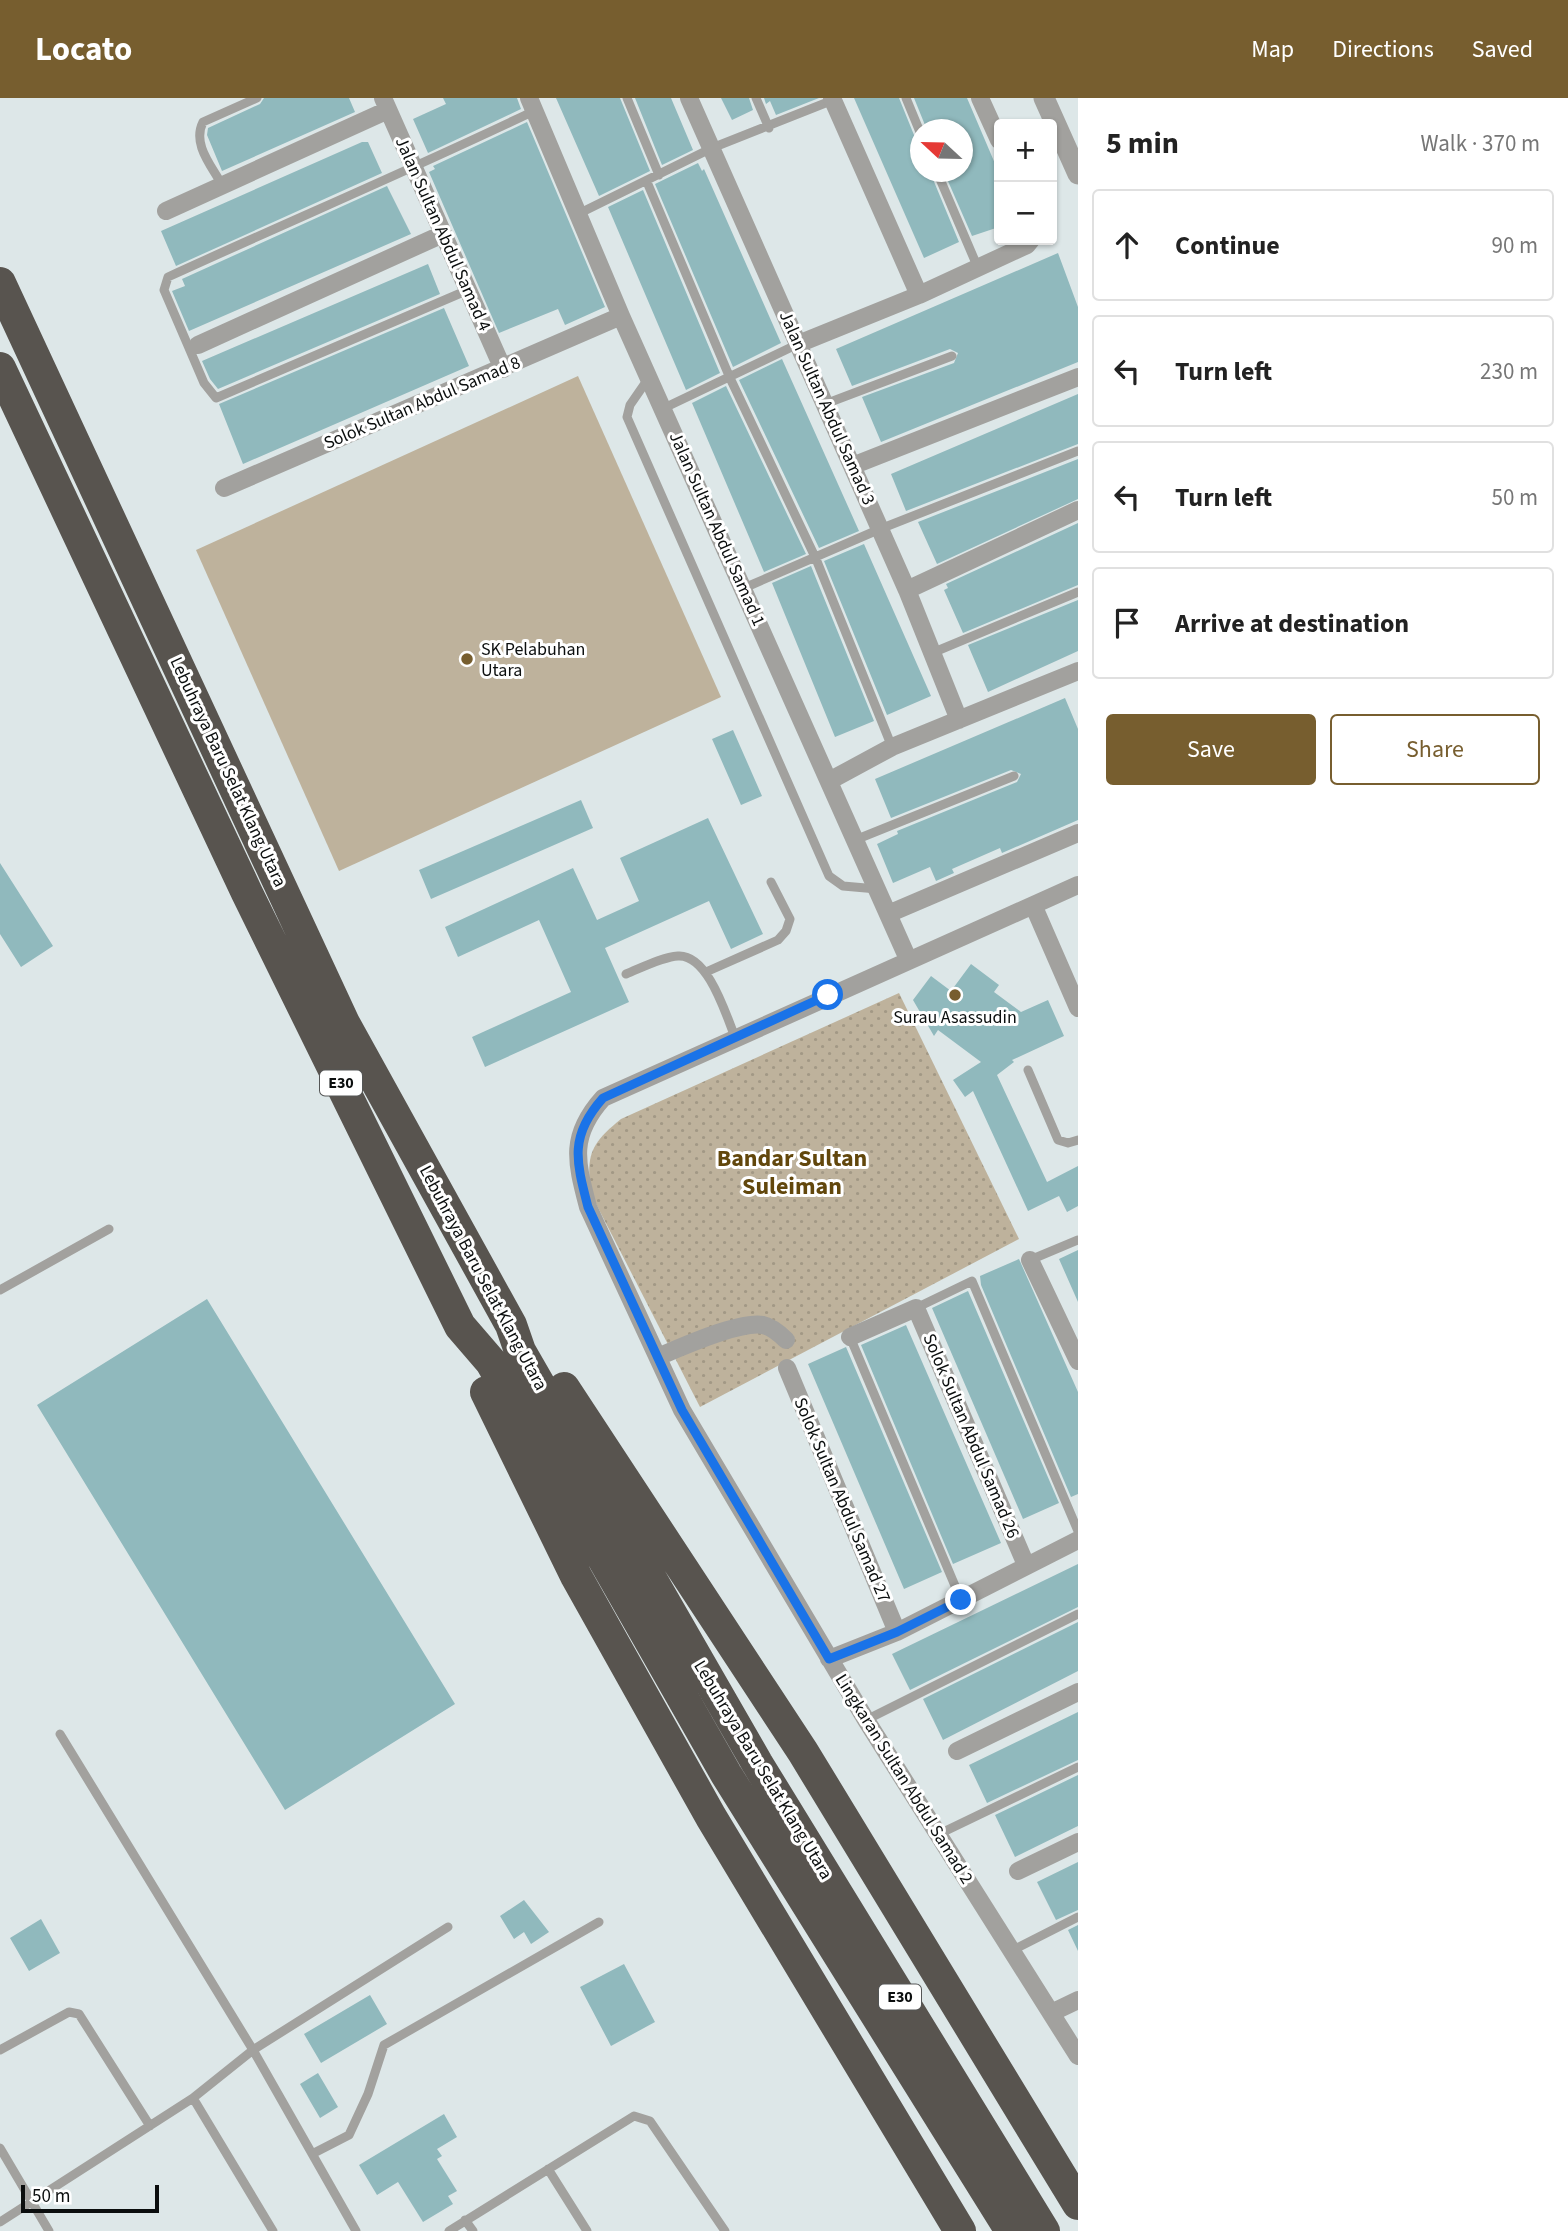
<!DOCTYPE html>
<meta charset="utf-8">
<style>
:root{--surface:#fff;--page:#f2f2f2;--text:#222;--muted:#767676;--line:#e0e0e0;--accent:#775e2f}
body{margin:0;font-family:"Source Sans 3",sans-serif;background:var(--page);color:var(--text)}
.controls{position:absolute;right:21px;top:21px;display:grid;overflow:hidden;border-radius:7px;box-shadow:0 2px 5px #0004}
.controls button{width:63px;height:63px;display:grid;place-items:center;padding:0;border:0;border-bottom:2px solid var(--line);background:var(--surface);color:var(--text);font:35px sans-serif}
.compass{position:absolute;left:910px;top:21px;width:63px;height:63px;border-radius:50%;background:var(--surface);box-shadow:0 2px 5px #0004;rotate:292deg}
.scale{position:absolute;left:21px;bottom:18px;width:138px;box-sizing:border-box;padding-left:7px;border:4px solid #0b0e0e;border-top:0;font-size:19px;line-height:24px;white-space:nowrap;color:#0b0e0e;-webkit-text-stroke:5px #fff;paint-order:stroke}
.stop{position:absolute;width:21px;height:21px;margin:-16px;border:5px solid #1a73e8;border-radius:50%;background:#fff}
.stop.end{background:#1a73e8;border-color:#fff;box-shadow:0 2px 7px #0008}
.list{margin:0;padding:0;list-style:none}
h2{display:flex;justify-content:space-between;align-items:center;height:91px;margin:0;padding:0 28px;font-size:30px}
h2 small{font-size:23px;font-weight:400;color:var(--muted)}
.list li{display:grid;grid-template-columns:46px 1fr auto;gap:21px;align-items:center;box-sizing:border-box;height:112px;margin:0 14px 14px;padding:0 14px;border:2px solid var(--line);border-radius:7px}
.list b{display:block;font-size:26px;white-space:nowrap}
.list em{font-size:23px;font-style:normal;color:var(--muted)}
.actions{display:flex;gap:14px;padding:21px 28px}
.actions a{flex:1;padding:16px 0;border:2px solid var(--accent);border-radius:7px;text-align:center;font-size:24px;color:var(--accent)}
.actions .main{background:var(--accent);color:#fff}
.icon{flex:none;width:38px;height:38px;fill:none;stroke:currentColor;stroke-width:2;stroke-linecap:round;stroke-linejoin:round}
.map{position:relative;flex:none;width:1078px;height:2133px;overflow:hidden}
header{display:flex;align-items:center;gap:42px;box-sizing:border-box;height:98px;padding:0 35px;background:var(--accent);color:#fff}
header strong{font-size:33px}
nav{display:flex;gap:38px;margin-inline-start:auto;font-size:24px}
main{display:flex}
aside{flex:1;background:var(--surface)}
.map>svg:first-child{display:block}
.grass{fill:#beb29c}
.park{fill:url(#park-dots)}
.building{fill:#90b9bd}
.lines{fill:none;stroke-linecap:round;stroke-linejoin:round}
.service{stroke:#a2a19e;stroke-width:9}
.minor{stroke:#a2a19e;stroke-width:18}
.tertiary{stroke:#a2a19e;stroke-width:21}
.motorway{stroke:#58544f;stroke-width:32}
.route{stroke:#1a73e8;stroke-width:9}
.poi-dot{fill:#775e2f;stroke:#fff;stroke-width:2.5}
.labels{text-anchor:middle;dominant-baseline:central;stroke-width:6;stroke-linejoin:round;paint-order:stroke}
.shield{fill:#fff;stroke:#545656;stroke-width:2}
.shield-label{font-size:16px;font-weight:bold;fill:#0b0e0e}
.street-label{font-size:18px;fill:#0b0e0e;stroke:#fff}
.poi-label{font-size:18px;fill:#0b0e0e;stroke:#fff;text-anchor:start}
.district-label{font-size:24px;font-weight:bold;fill:#62470c;stroke:#fff}
</style>
<header>
<strong>Locato</strong>
<nav><a>Map</a><a>Directions</a><a>Saved</a></nav>
</header>
<main>
<div class="map">
<svg width="1078" height="2133" viewBox="0 0 1078 2133">
<defs>
<pattern id="park-dots" width="8" height="8" patternUnits="userSpaceOnUse" patternTransform="scale(1.75)"><rect width="8" height="8" fill="#beb29c"/><path d="M2 2h.1M6 6h.1" fill="none" stroke="#a29885" stroke-width="1.8" stroke-linecap="round"/></pattern>
</defs>
<rect width="100%" height="100%" fill="#dde7e8"/>
<path class="grass" d="M 578,278 L 721,599 L 339,773 L 196,452 Z"/>
<path class="park" d="M 899,895 L 1019,1141 L 700,1309 L 591,1096 C 586,1057 590,1046 621,1021 Z"/>
<path class="building" d="M 264,0 L 349,0 L 355,14 L 222,73 L 207,37 L 208,30 L 260,6 Z
M 443,0 L 517,0 L 521,11 L 428,55 L 413,21 L 446,6 Z
M 556,0 L 620,0 L 650,73 L 599,98 Z
M 635,0 L 671,0 L 693,52 L 662,67 Z
M 721,0 L 749,0 L 753,12 L 732,22 Z
M 764,0 L 819,0 L 776,17 L 770,3 L 766,6 Z
M 854,0 L 899,0 L 914,37 L 920,41 L 920,74 L 930,74 L 959,144 L 924,160 Z
M 914,0 L 967,0 L 999,75 L 999,129 L 972,138 L 944,74 L 962,74 L 962,32 L 927,32 Z
M 527,24 L 605,209 L 565,227 L 558,211 L 499,235 L 429,74 L 435,71 L 433,68 Z
M 362,44 L 368,44 L 382,75 L 176,168 L 161,133 Z
M 698,65 L 702,73 L 704,71 L 781,245 L 733,269 L 655,86 Z
M 387,88 L 411,136 L 189,233 L 172,193 L 185,188 L 182,181 Z
M 643,92 L 720,275 L 686,292 L 608,109 Z
M 1058,155 L 1078,209 L 1078,264 L 881,344 L 862,299 L 954,265 L 958,255 L 950,251 L 852,288 L 836,251 Z
M 428,166 L 440,196 L 218,291 L 210,281 L 202,263 Z
M 444,210 L 469,268 L 243,366 L 219,306 Z
M 782,261 L 859,433 L 819,450 L 739,282 Z
M 726,288 L 806,456 L 764,474 L 692,305 Z
M 1078,296 L 1078,346 L 906,413 L 891,376 Z
M 1078,361 L 1078,401 L 937,466 L 918,424 Z
M 1078,425 L 1078,487 L 963,535 L 944,492 L 948,490 L 946,486 Z
M 864,446 L 931,598 L 887,617 L 824,463 Z
M 811,468 L 874,623 L 835,639 L 772,485 Z
M 1078,502 L 1078,553 L 988,594 L 968,547 Z
M 1065,600 L 1078,631 L 1078,722 L 1002,755 L 1000,750 L 952,771 L 954,775 L 936,783 L 930,769 L 893,785 L 877,746 L 898,736 L 897,733 L 1017,684 L 1021,676 L 1011,672 L 891,720 L 875,681 Z
M 733,632 L 762,698 L 741,707 L 712,641 Z
M 581,702 L 593,730 L 431,801 L 419,772 Z
M 708,720 L 763,836 L 731,851 L 709,803 L 605,850 L 629,904 L 485,969 L 472,939 L 571,894 L 539,822 L 458,859 L 445,829 L 573,770 L 597,822 L 639,803 L 620,760 Z
M 0,765 L 53,848 L 21,869 L 0,836 Z
M 971,866 L 999,887 L 994,894 L 1021,914 L 1048,902 L 1064,938 L 1012,962 L 1014,964 L 997,977 L 1047,1084 L 1078,1068 L 1078,1108 L 1067,1114 L 1059,1098 L 1028,1113 L 973,993 L 965,999 L 953,982 L 981,964 L 938,932 L 934,938 L 913,902 L 931,878 L 951,893 Z
M 1078,1152 L 1078,1204 L 1059,1161 Z
M 1019,1161 L 1078,1294 L 1078,1396 L 1071,1399 L 981,1187 L 980,1178 Z
M 968,1193 L 1059,1405 L 1023,1421 L 932,1210 Z
M 207,1201 L 455,1606 L 285,1712 L 37,1307 Z
M 906,1227 L 1001,1445 L 953,1466 L 861,1247 Z
M 846,1249 L 942,1474 L 904,1491 L 808,1266 Z
M 1078,1466 L 1078,1509 L 910,1592 L 892,1556 Z
M 1078,1524 L 1078,1573 L 943,1642 L 923,1601 Z
M 1078,1614 L 1078,1662 L 987,1705 L 969,1667 Z
M 1078,1677 L 1078,1728 L 1015,1759 L 995,1717 Z
M 1078,1764 L 1078,1812 L 1056,1822 L 1037,1784 Z
M 524,1802 L 549,1834 L 531,1846 L 524,1834 L 514,1841 L 500,1818 Z
M 41,1821 L 60,1855 L 29,1873 L 10,1840 Z
M 1078,1827 L 1078,1853 L 1068,1832 Z
M 624,1866 L 655,1924 L 611,1948 L 580,1889 Z
M 370,1897 L 387,1926 L 321,1965 L 304,1936 Z
M 318,1975 L 338,2009 L 320,2020 L 300,1986 Z
M 444,2016 L 457,2039 L 437,2051 L 442,2058 L 437,2061 L 457,2093 L 448,2098 L 453,2106 L 423,2124 L 398,2084 L 377,2097 L 359,2067 Z"/>
<g class="lines">
<path class="service" d="M 627,0 L 659,77
M 756,0 L 769,30
M 906,0 L 920,34
M 937,74 L 978,170
M 647,84 L 730,280 L 816,461 L 892,649
M 222,87 C 211,67 192,46 203,24 L 257,0
M 578,116 L 712,50 L 833,2
M 198,247 L 189,250 L 164,192 L 168,179 C 290,123 413,71 534,13
M 189,250 L 204,285 L 216,300 L 468,192
M 648,281 L 630,307 L 627,319 L 829,778 L 843,788 L 877,791
M 825,306 L 952,258
M 662,311 L 798,246
M 744,490 L 880,431 L 1078,353
M 932,555 L 1078,494
M 855,742 L 1014,678
M 706,874 L 778,842 L 786,833 L 790,821 L 771,784
M 626,876 C 641,870 662,859 678,858 C 708,856 726,917 735,939
M 1028,972 L 1058,1042 L 1068,1045 L 1078,1042
M 1030,1162 L 1078,1142
M 0,1192 L 109,1131
M 916,1210 L 972,1183 L 1078,1433
M 850,1239 L 961,1502
M 866,1622 L 1078,1516
M 60,1636 L 253,1952 L 356,2133
M 937,1737 L 1078,1669
M 1011,1853 L 1078,1819
M 0,1952 L 69,1914 L 79,1916 L 150,2028
M 193,2000 L 273,2133
M 0,2050 L 49,2133
M 314,2055 L 349,2037 L 368,1996 L 384,1947 L 599,1824
M 548,2071 L 587,2133
M 465,2122 L 473,2133
M 0,2124 L 193,2000 L 253,1952 L 448,1829
M 449,2133 L 634,2018 L 650,2023 L 725,2133"/>
<path class="minor" d="M 383,0 L 503,271
M 529,0 L 621,218 L 908,861
M 689,0 L 907,492 L 959,622
M 832,0 L 919,197
M 980,0 L 999,42
M 166,113 L 388,12
M 798,246 L 919,197 L 1027,147 L 1031,142
M 198,247 L 443,136
M 852,368 L 1078,279
M 224,390 L 621,218
M 907,492 L 1078,412
M 829,683 L 892,649 L 1078,573
M 1078,787 L 603,1000 C 569,1038 576,1063 588,1109 L 682,1312 L 866,1622 L 1078,1958
M 1034,809 L 1078,910
M 888,816 L 1078,735
M 1030,1162 L 1078,1263
M 850,1239 L 916,1210 L 1026,1467
M 658,1259 C 681,1249 739,1223 763,1227 C 772,1229 780,1236 786,1242
M 787,1270 L 897,1534
M 829,1561 L 897,1534 L 1078,1442
M 957,1653 L 1078,1594
M 1018,1773 L 1078,1744
M 1051,1915 L 1078,1902"/>
<path class="tertiary" d="M 1044,0 L 1078,76"/>
<path class="motorway" d="M 0,185 L 344,925 L 511,1227 L 520,1253 L 757,1665 L 1044,2133
M 0,270 L 247,795 L 460,1228 L 491,1264 L 726,1676 L 1011,2133
M 564,1290 L 803,1654 L 1078,2106
M 486,1294 L 576,1478 L 711,1719 L 960,2133"/>
</g>
<g class="lines">
<path class="route" d="M 828,897 L 603,1000 C 569,1038 576,1063 588,1109 L 682,1312 L 829,1561 L 897,1534 L 961,1502"/>
</g>
<g class="poi-dot">
<circle cx="467" cy="561" r="7"/>
<circle cx="955" cy="897" r="7"/>
</g>
<g class="labels">
<g class="shield">
<rect x="320" y="972.5" width="42" height="25" rx="5"/>
<rect x="879" y="1886.5" width="42" height="25" rx="5"/>
</g>
<g class="shield-label">
<text x="341" y="985">E30</text>
<text x="900" y="1899">E30</text>
</g>
<g class="street-label">
<text transform="translate(443 136) rotate(66)">Jalan Sultan Abdul Samad 4</text>
<text transform="translate(422 305) rotate(-23)">Solok Sultan Abdul Samad 8</text>
<text transform="translate(827 310) rotate(66)">Jalan Sultan Abdul Samad 3</text>
<text transform="translate(717 431) rotate(66)">Jalan Sultan Abdul Samad 1</text>
<text transform="translate(228 674) rotate(65)">Lebuhraya Baru Selat Klang Utara</text>
<text transform="translate(483 1180) rotate(62)">Lebuhraya Baru Selat Klang Utara</text>
<text transform="translate(971 1338) rotate(67)">Solok Sultan Abdul Samad 26</text>
<text transform="translate(842 1402) rotate(67)">Solok Sultan Abdul Samad 27</text>
<text transform="translate(763 1672) rotate(59)">Lebuhraya Baru Selat Klang Utara</text>
<text transform="translate(904 1681) rotate(58)">Lingkaran Sultan Abdul Samad 2</text>
</g>
<g class="poi-label">
<text x="481" y="551">SK Pelabuhan<tspan x="481" dy="21">Utara</tspan></text>
<text x="955" y="919" text-anchor="middle">Surau Asassudin</text>
</g>
<g class="district-label">
<text x="792" y="1060">Bandar Sultan<tspan x="792" dy="28">Suleiman</tspan></text>
</g>
</g>
</svg>
<div class="controls">
<button>+</button>
<button>−</button>
</div>
<svg class="compass" viewBox="-18 -18 36 36"><path d="M0-13l5 13h-10z" fill="#e53935"/><path d="M0 13l5-13h-10z" fill="#767676"/></svg>
<div class="scale">50 m</div>
<div class="stop" style="left:828px;top:897px"></div>
<div class="stop end" style="left:961px;top:1502px"></div>
</div>
<aside>
<h2>5 min<small>Walk · 370 m</small></h2>
<ul class="list">
<li><svg class="icon" aria-label="ahead" viewBox="0 0 24 24"><path d="M12 20V5M6 11l6-6 6 6"/></svg><div><b>Continue</b></div><em>90 m</em></li>
<li><svg class="icon" aria-label="left" viewBox="0 0 24 24"><path d="M17 20v-9H6M10 6l-5 5 5 5"/></svg><div><b>Turn left</b></div><em>230 m</em></li>
<li><svg class="icon" aria-label="left" viewBox="0 0 24 24"><path d="M17 20v-9H6M10 6l-5 5 5 5"/></svg><div><b>Turn left</b></div><em>50 m</em></li>
<li><svg class="icon" aria-label="arrive" viewBox="0 0 24 24"><path d="M6 21V4h12l-3 4 3 4H6"/></svg><div><b>Arrive at destination</b></div></li>
</ul>
<div class="actions"><a class="main">Save</a><a>Share</a></div>
</aside>
</main>
